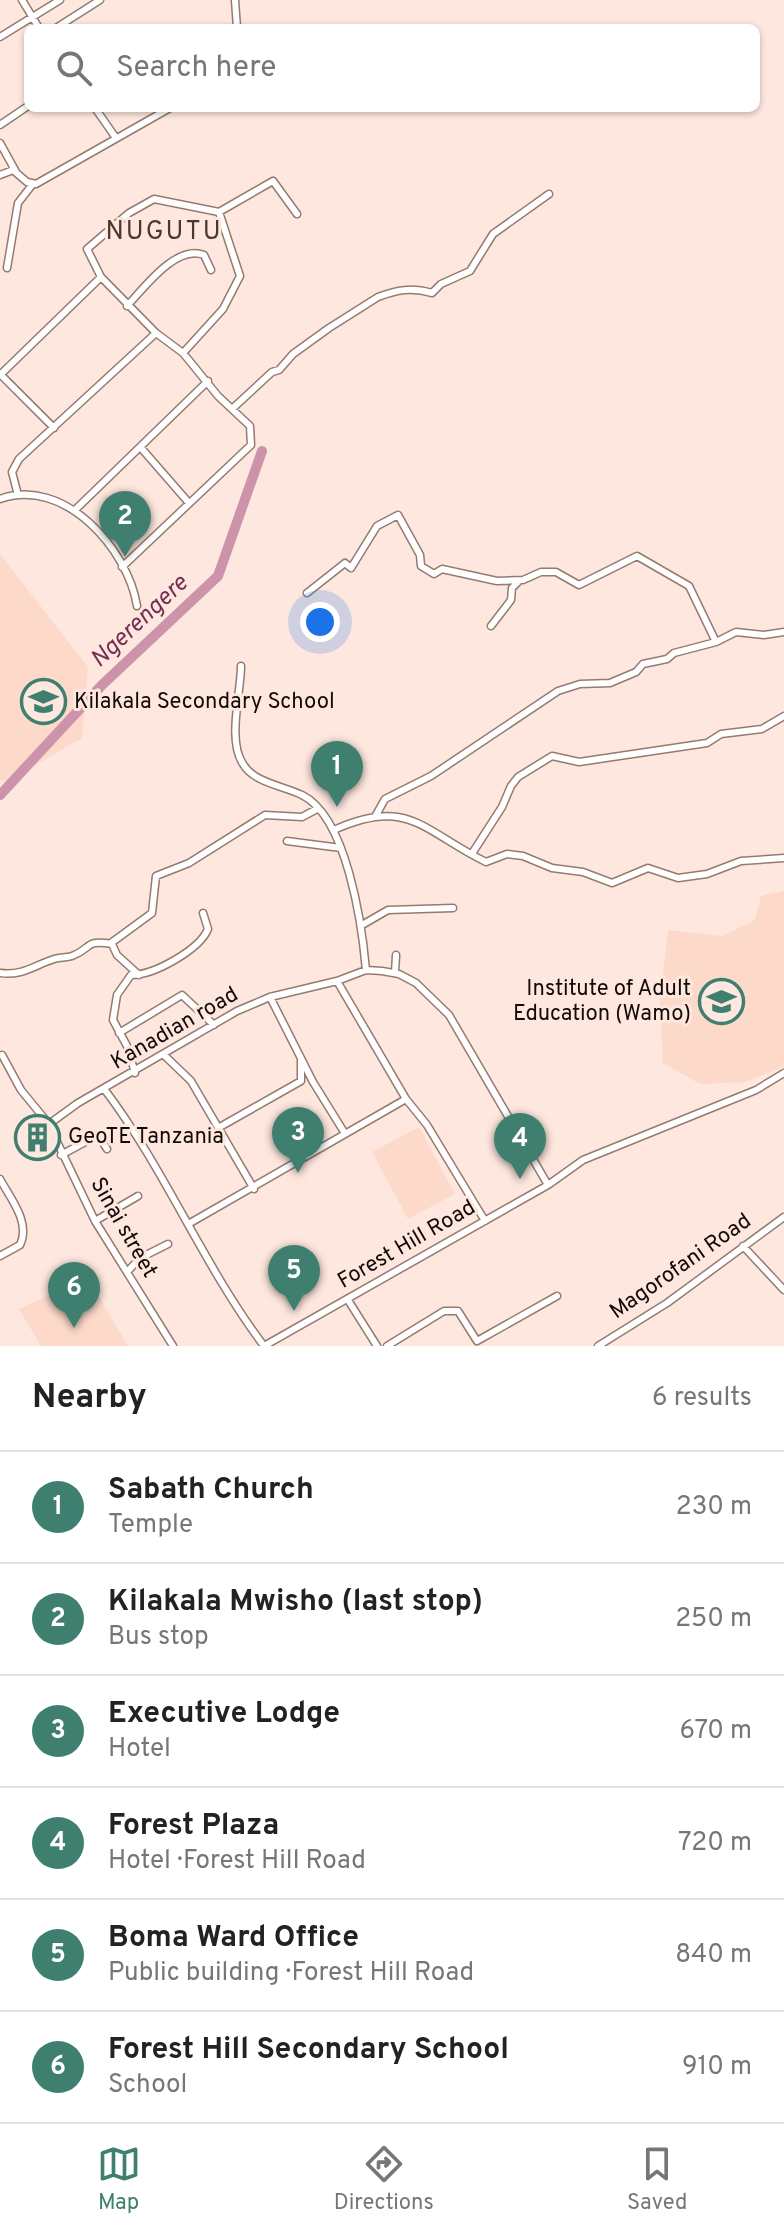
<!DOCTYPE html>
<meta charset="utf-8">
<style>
:root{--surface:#fff;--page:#f6f6f6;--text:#222;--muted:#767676;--line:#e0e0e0;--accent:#3f7f6f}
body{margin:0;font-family:Overpass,sans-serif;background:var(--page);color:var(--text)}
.you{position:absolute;left:320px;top:622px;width:28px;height:28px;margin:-20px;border:6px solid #fff;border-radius:50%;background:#1a73e8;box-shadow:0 0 0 12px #1a73e833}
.badge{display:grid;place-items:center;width:52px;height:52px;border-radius:50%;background:var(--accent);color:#fff;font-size:26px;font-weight:700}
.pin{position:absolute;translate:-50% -66px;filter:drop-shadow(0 2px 4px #0008)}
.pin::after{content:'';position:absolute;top:42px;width:28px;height:24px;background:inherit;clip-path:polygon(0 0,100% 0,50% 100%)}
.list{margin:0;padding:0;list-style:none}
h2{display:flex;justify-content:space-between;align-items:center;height:104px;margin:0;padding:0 32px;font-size:34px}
h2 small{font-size:26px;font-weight:400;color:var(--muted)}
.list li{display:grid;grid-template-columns:52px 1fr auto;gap:24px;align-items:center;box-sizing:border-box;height:112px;padding:0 32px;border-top:2px solid var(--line)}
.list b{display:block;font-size:30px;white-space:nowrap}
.list p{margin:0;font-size:26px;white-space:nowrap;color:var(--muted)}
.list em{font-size:26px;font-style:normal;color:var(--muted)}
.icon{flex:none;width:44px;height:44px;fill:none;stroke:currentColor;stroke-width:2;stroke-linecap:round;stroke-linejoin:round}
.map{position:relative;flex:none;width:784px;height:1346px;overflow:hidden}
.search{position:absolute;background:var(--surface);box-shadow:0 2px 6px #0004;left:24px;right:24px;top:24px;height:88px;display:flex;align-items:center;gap:20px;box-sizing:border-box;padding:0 28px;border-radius:12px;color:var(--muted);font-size:30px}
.sheet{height:776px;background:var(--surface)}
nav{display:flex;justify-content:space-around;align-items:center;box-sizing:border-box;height:112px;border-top:2px solid var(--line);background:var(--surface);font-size:22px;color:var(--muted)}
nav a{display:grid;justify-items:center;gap:4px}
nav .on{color:var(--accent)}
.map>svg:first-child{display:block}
.built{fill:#fdd9ca}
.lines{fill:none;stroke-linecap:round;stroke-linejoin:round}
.river{stroke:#cb94ab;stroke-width:10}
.minor-casing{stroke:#947b70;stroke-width:9}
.minor{stroke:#fff;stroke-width:6}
.labels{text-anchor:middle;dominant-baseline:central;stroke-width:6;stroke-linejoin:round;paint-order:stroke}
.poi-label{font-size:22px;fill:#130a07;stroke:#fee7de;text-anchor:start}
.street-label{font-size:22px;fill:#130a07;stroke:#fee7de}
.water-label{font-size:24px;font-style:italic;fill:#743052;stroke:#fee7de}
.quarter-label{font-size:26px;letter-spacing:2px;fill:#4d372d;stroke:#fee7de}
</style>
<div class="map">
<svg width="784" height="1346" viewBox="0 0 784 1346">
<rect width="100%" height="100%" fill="#fee7de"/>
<path class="built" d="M 0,554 L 88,667 L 82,738 L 8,781 L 0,780 Z
M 784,891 L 784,1067 L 745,1082 L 700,1084 L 663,1063 L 660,999 L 668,930 L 722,936 L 755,920 L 761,896 Z
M 419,1127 L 455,1194 L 408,1219 L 372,1152 Z
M 88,1278 L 128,1346 L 41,1346 L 19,1309 Z"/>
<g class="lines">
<path class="river" d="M 0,795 L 102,685 L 218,576 L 262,451"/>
<defs>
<path id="minor" d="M 22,0 L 39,28
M 235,0 L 237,28
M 56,28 L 100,0
M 0,37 L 60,0
M 95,108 L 116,138
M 0,125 L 28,106
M 0,143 L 16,172
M 0,175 L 13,170 L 27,182 L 36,184 L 170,108
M 7,268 L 18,203 L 32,185
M 101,277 L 87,249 L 129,213 L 154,199 L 219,212 L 273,181 L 297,214
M 127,306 C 144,288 176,244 204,255 L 211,270
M 183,353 L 223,309 L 240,276 L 219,212
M 0,375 L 101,277 L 156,333 L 183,353 L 218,396 L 250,426 L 251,445 L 122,567
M 1,375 L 54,428
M 232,409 L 272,372 L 279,370 L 293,354 L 329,328 L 378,297 C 397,290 411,287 432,293 L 441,284 L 470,271 L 493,234 L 549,194
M 142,449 L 189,503
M 18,495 L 12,472 L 19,459 L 156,333
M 0,499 C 64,476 128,549 137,606
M 75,510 L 208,381
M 307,593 L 345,563 L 351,568 L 377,526 L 398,515 L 420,555 L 421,566 L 434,574 L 442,569 L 497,581 L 523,580 L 541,572 L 556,572 L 579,585 L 637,556 L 689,586 L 716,642
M 491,626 L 511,600 L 512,588 L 519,581
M 241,666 C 241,693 227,740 243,764 C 254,783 284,786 302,795 C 347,817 362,925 366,970
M 376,815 L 385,799 L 431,776 L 558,691 L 580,684 L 610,683 L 636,672 L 643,664 L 667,659 L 674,653 L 716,642 L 736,632 L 764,635 L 784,632
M 334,830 C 409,796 424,832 486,862 L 507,854 L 523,856 L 552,868 L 583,872 L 612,883 L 648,868 L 678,878 L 707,874 L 741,861 L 784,858
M 287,841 L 341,848
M 473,852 L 502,807 L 511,786 L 518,777 L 552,756 L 579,762 L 707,743 L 721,734 L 762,729 L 784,716
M 362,925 L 388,910 L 453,908
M 111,943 L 152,913 L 156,876 L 189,863 L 265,815 L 302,817 L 317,809
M 0,973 C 22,976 33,966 54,959 C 60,957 66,958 72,956 C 92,949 84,939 112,944 L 117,955 L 139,975
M 395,973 L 396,955
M 337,981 L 406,1099 L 427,1125 L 485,1221
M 270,997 L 313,1082 L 344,1132
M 119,1033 L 182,995 L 214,1025
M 2,1055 L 21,1090 L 48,1123 L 95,1221 L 173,1346
M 164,1055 L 191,1081 L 254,1189
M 135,1073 L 127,1046 L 113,1020 L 117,995 L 131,975 C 155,975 200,949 208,929 L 203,913
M 105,1090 C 166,1171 203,1265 264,1346 L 548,1185 L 583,1160 L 756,1090 L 784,1073
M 49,1124 L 78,1103 L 237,1011 L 270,997 L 337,981 L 366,970 L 382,971 L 399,974 L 416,983 L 449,1015 L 548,1185
M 218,1128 L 301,1081 L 301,1060
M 61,1155 L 98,1135 L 107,1149
M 0,1179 C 10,1198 31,1222 20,1245 L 0,1256
M 95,1221 L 138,1196
M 190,1223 L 406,1099
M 743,1246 L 784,1290
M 127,1272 L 140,1258 L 168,1244
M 348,1300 L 377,1346
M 387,1346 L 444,1311 L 458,1311 L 477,1341 L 557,1296
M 598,1346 L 667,1303 L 784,1217"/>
</defs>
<use href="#minor" class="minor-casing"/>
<use href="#minor" class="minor"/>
</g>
<defs>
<symbol id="school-ring" viewBox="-11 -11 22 22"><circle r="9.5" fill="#fee7de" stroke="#3f7f6f" stroke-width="1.5"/><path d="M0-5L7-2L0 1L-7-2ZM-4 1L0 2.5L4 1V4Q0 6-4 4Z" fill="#3f7f6f"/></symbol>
<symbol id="university-ring" viewBox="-11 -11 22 22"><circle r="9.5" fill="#fee7de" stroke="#3f7f6f" stroke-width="1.5"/><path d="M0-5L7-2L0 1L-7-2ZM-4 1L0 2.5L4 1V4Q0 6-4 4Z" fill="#3f7f6f"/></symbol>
<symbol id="building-ring" viewBox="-11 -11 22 22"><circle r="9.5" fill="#fee7de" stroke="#3f7f6f" stroke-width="1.5"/><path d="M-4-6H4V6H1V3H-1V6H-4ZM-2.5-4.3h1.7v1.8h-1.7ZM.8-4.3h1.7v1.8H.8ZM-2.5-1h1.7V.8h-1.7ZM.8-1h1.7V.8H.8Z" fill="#3f7f6f"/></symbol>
</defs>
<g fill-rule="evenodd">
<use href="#school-ring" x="18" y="676" width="51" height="51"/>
<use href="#university-ring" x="696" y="976" width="51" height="51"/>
<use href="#building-ring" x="12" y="1112" width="51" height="51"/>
</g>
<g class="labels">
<g class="poi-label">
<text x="74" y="702">Kilakala Secondary School</text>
<text x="691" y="989" text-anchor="end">Institute of Adult<tspan x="691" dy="25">Education (Wamo)</tspan></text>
<text x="68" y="1137">GeoTE Tanzania</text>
</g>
<g class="street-label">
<text transform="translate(175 1029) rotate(-30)">Kanadian road</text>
<text transform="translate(123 1228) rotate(60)">Sinai street</text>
<text transform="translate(407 1245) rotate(-30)">Forest Hill Road</text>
<text transform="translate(681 1267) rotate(-35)">Magorofani Road</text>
</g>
<g class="water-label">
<text transform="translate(140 622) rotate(-43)">Ngerengere</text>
</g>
<g class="quarter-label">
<text x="164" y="232">NUGUTU</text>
</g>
</g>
</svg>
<div class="you"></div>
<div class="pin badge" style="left:337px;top:807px">1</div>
<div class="pin badge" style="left:125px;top:557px">2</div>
<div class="pin badge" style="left:298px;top:1173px">3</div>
<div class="pin badge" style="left:520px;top:1179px">4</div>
<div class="pin badge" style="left:294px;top:1311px">5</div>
<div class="pin badge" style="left:74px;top:1328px">6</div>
<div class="search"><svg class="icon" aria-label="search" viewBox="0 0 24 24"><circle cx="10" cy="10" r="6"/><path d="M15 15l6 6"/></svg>Search here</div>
</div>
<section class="sheet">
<h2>Nearby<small>6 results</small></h2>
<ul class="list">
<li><span class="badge">1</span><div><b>Sabath Church</b><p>Temple</p></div><em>230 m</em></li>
<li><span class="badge">2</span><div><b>Kilakala Mwisho (last stop)</b><p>Bus stop</p></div><em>250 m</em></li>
<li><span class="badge">3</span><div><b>Executive Lodge</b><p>Hotel</p></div><em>670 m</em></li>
<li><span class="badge">4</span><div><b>Forest Plaza</b><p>Hotel · Forest Hill Road</p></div><em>720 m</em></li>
<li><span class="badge">5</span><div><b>Boma Ward Office</b><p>Public building · Forest Hill Road</p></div><em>840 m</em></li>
<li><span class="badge">6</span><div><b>Forest Hill Secondary School</b><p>School</p></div><em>910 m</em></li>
</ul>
</section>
<nav>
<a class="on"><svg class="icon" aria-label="map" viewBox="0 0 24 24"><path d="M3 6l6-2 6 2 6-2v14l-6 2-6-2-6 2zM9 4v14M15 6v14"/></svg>Map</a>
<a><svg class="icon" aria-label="directions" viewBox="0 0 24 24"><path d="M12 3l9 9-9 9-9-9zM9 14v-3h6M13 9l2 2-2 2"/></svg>Directions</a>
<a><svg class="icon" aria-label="saved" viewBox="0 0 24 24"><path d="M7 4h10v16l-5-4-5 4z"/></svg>Saved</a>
</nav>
